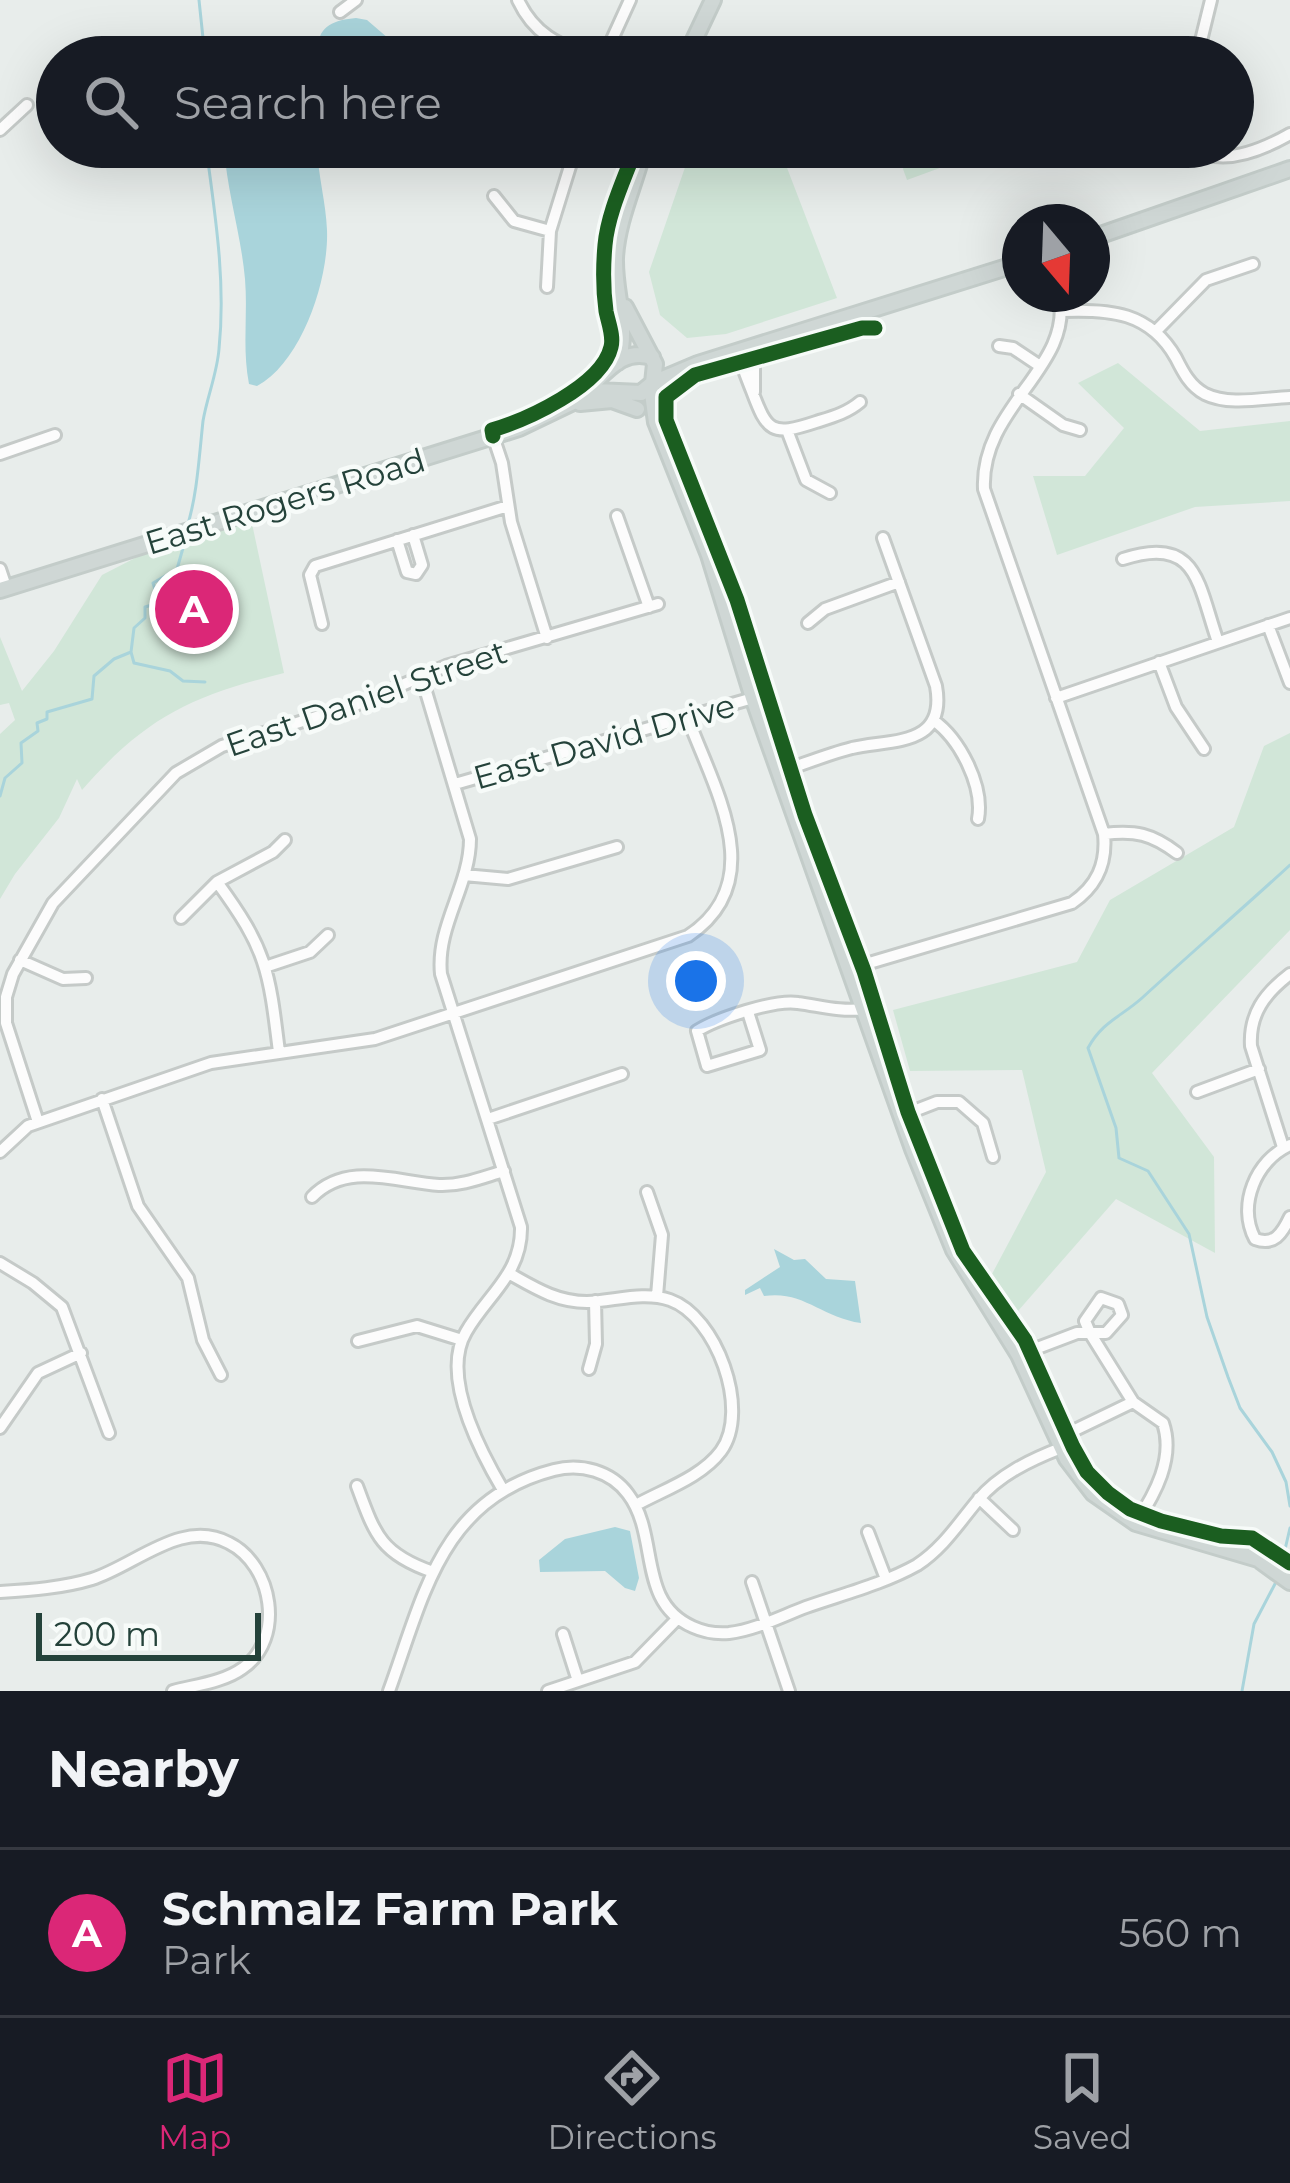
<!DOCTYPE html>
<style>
:root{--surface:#171b24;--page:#20242c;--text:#f1f3f6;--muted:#9ea1a6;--line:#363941;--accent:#db2777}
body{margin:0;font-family:Montserrat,sans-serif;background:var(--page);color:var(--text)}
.compass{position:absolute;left:1002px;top:204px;width:108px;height:108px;border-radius:50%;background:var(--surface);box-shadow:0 12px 48px #0002;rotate:161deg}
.scale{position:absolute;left:36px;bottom:30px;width:225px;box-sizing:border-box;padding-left:12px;border:6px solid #24423a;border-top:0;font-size:33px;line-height:42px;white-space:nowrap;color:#24423a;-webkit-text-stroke:9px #f7fbf9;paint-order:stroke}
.you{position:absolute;left:696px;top:981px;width:42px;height:42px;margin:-30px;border:9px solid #fff;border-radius:50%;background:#1a73e8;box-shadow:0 0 0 18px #1a73e833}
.badge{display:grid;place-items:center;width:78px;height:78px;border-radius:50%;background:var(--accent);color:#fff;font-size:39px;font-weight:700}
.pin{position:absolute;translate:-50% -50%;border:6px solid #fff;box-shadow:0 3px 12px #0006}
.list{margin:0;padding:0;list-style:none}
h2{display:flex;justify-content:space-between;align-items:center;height:156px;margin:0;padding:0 48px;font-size:51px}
h2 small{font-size:39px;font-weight:400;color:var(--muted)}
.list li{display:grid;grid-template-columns:78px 1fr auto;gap:36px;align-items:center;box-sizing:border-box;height:168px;padding:0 48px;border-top:3px solid var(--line)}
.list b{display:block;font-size:45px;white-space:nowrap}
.list p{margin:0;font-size:39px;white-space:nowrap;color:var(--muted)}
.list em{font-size:39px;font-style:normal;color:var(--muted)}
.icon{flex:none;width:66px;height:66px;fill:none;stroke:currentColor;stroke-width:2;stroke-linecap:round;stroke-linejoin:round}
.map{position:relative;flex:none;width:1290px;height:1691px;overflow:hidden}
.search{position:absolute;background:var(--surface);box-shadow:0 12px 48px #0002;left:36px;right:36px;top:36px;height:132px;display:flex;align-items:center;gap:30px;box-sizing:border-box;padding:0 42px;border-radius:66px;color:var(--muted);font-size:45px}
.sheet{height:324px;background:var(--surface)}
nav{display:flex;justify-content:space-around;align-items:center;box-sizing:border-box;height:168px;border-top:3px solid var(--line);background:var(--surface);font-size:33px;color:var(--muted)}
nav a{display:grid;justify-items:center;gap:6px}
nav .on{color:var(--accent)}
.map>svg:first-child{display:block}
.green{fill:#d1e6d8}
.water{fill:#a9d4db}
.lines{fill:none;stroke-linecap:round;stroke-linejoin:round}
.stream{stroke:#a9d4db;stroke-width:3}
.minor-casing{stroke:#c5cac8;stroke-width:16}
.major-casing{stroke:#c3ccc9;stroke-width:20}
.minor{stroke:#fcfcfc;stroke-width:10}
.major{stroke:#cfd7d5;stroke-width:14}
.cycleway-casing{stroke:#f7fbf9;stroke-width:22}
.cycleway{stroke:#1b5e20;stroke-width:15}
.labels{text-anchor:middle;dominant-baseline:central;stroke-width:9;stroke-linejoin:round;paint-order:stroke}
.street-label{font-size:33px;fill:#24423a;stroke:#f7fbf9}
</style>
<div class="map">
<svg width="1290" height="1691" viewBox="0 0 1290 1691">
<rect width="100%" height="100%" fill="#e8edeb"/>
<path class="green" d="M 692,147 L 779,147 L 837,298 L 726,334 L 687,338 L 660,315 L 649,272 Z
M 909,147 L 988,147 L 989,150 L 907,180 L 903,169 Z
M 1118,363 L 1200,431 L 1290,421 L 1290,501 L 1195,507 L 1057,555 L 1033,476 L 1085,476 L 1124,428 L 1078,383 Z
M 251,519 L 284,673 C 191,696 146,717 82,790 L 77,779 L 59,818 L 15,874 L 0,899 L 0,734 L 15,720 L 9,703 L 0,705 L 0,637 L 22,691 L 54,651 L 102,575 L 180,535 L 184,539 Z
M 1290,733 L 1290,930 L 1152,1073 L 1214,1157 L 1215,1253 L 1116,1199 L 1018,1311 L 992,1274 L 1046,1172 L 1022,1070 L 910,1071 L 893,1010 L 1077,962 L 1110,900 L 1234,827 L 1264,746 Z"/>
<path class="water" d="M 356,18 L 367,20 L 410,57 L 320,57 C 313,29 331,20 356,18 Z
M 224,147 L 317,147 C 318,175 326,203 327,230 C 329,279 302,362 257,386 L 249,384 C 242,348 248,315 245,279 C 241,234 227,192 224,147 Z
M 774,1249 L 794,1260 L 805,1259 L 826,1279 L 855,1281 L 861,1323 C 821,1317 803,1290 764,1296 L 760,1288 L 745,1295 L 745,1290 L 780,1267 Z
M 615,1527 L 630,1531 L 639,1578 L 635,1591 L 625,1588 L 605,1571 L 540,1572 L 539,1560 L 565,1539 Z"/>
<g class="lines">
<path class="stream" d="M 199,0 L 203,38
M 203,39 L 205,57
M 187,527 C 197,496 199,458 203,421 C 207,397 217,374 219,349 C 226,281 215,214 206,147
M 131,652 L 134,628 L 145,618 L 145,607 L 159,603 L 153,583 L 177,569 L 185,541
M 0,796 L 5,778 L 22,763 L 21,743 L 38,731 L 37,723 L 47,719 L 47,712 L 92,699 L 94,676 L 114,659 L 131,652 L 134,663 L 170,671 L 183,681 L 205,682
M 1290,865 C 1241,910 1191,953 1142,998 C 1122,1016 1102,1022 1088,1048 L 1116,1128 L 1119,1158 L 1148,1171 L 1189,1234 L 1207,1317 L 1228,1377 L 1240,1408 L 1272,1452 L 1286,1482 L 1290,1506
M 1280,1571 L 1290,1528
M 1242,1691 L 1254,1624 L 1277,1580"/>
<defs>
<path id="minor" d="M 518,0 C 534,34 557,44 591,57
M 340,12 L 356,0
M 604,57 L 630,0
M 1197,57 L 1211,0
M 0,130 L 27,105
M 1192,147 C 1221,168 1262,150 1290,134
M 494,196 L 514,221 L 550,231
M 547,287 L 550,231 L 576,147
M 1062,311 C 1110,309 1150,312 1176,358 C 1183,372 1190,386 1205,394 C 1229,406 1264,398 1290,397
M 1156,331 L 1206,280 L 1253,264
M 999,346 L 1013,348 L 1040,366
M 754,349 L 754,392
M 739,353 C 742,367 747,378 752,391 C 767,431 771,437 816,422 C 832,417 847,413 860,402
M 1019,394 L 1063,425 L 1080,430
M 787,430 L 806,480 L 830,493
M 493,436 L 502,463 L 511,522 L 547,638
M 0,454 L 55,435
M 617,516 L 649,607
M 397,540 L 407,572 L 416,574 L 422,565 L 413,535
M 1123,559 C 1198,534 1198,585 1218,642
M 0,569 L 6,587
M 808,623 L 825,609 L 899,582
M 322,624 L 310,575 L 315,566 L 508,506
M 1268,625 L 1290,683
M 1159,662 L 1176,707 L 1204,749
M 421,675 L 470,839 C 470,886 436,926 441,974 L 521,1227 C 522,1274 487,1295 466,1332 C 440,1376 480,1451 503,1490
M 1056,698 L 1290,618
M 933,720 C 960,739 984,786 978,819
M 780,772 C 804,764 828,754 852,748 C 892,739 947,747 936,686 L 883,538
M 455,784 L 753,698
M 1104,834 C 1135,830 1152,834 1177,853
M 464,875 L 508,879 L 617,847
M 217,882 C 267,950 269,970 279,1052
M 181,918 L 217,882 L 273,852 L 285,840
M 20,960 L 63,979 L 86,978
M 268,966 L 310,952 L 328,935
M 849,969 L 1072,903 C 1097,886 1107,864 1104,834 L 984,489 C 980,406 1075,367 1059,294
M 748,1012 L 760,1050 L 707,1066 L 697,1031 C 716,1019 775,999 798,1003 C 821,1006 840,1012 864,1009
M 1197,1092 L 1259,1069
M 102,1099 L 138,1206 L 188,1278 L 203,1340 L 221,1375
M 901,1116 L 937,1102 L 959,1102 L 983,1123 L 993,1157
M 488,1119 L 622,1074
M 38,1122 L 6,1023 L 6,997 L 13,974 L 53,903 L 176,773 L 222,746 L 358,704 L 446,666 L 658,604
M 1290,1145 C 1256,1160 1237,1205 1255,1239 C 1274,1246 1282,1234 1290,1217
M 1283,1147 L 1251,1046 C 1249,1014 1265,993 1290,974
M 0,1152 L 28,1126 L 211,1063 L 375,1039 L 688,936 C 771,881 714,789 687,716
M 647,1192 L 662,1235 L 657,1296
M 312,1197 C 347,1161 396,1182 439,1185 C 462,1186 483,1177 504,1171
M 0,1263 L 33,1283 L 62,1307 L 109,1433
M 510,1274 C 535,1288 557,1302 587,1302 C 615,1301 643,1291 670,1300 C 716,1316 751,1410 721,1451 C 702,1477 663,1490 636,1505
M 1101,1298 L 1118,1304 L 1122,1315 L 1106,1333 L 1090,1333 L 1085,1321 Z
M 358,1341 L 417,1326 L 462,1340
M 1019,1355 L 1077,1333 L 1090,1333 L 1133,1402 L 1163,1423 C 1175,1458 1155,1494 1136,1523
M 589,1369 L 596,1344 L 595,1301
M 0,1428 L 38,1373 L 81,1353
M 1077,1429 L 1133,1402
M 357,1486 C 375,1535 381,1554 433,1572
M 979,1498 L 1013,1530
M 868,1532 L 886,1579
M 752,1582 L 789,1691
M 0,1592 C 31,1590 62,1588 92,1579 C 136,1565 182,1518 229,1543 C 273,1565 285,1639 243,1668 C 224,1682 196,1685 173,1691
M 563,1634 L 578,1681
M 389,1691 C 424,1595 441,1499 554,1470 C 581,1463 611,1471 628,1494 C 660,1536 636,1602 693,1627 C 704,1632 717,1634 729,1633 C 755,1630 782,1616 806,1607 C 843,1594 883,1584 917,1565 C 943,1548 958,1524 978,1500 C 999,1475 1030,1460 1061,1448
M 548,1691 L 635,1662 L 678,1618"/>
<path id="major" d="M 686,57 L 713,0
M 1092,238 L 1290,169
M 625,307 L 655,364 L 653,383
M 618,362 C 629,325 614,295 615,258 C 617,220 635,184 644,147
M 651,386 L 656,422 L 709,555 L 753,698 L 913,1149 L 954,1250 L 1019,1355 L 1067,1459 L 1093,1493 L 1136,1523 L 1258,1559 L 1290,1582
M 582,393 C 605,375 620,347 652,357
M 580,403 L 612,400 L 637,409
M 0,590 L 519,428 L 596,391 L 641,393 L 653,383 L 698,364 L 1020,263"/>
</defs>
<use href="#minor" class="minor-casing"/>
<use href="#major" class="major-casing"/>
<use href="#minor" class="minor"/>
<use href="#major" class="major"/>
<defs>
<path id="cycleway" d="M 875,328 L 862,328 L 695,375 L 666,397 L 666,420 L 737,600 L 805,815 L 864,971 L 908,1112 L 963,1251 L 1025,1340 L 1073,1447 L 1087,1472 L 1108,1493 L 1130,1509 L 1161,1521 L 1221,1536 L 1252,1538 L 1290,1563
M 493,436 L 492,430 C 526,420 602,386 611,347 C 614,336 608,322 606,311 C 603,289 603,267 605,245 C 608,212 625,178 636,147"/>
</defs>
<use href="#cycleway" class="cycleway-casing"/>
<use href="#cycleway" class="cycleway"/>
</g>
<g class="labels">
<g class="street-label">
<text transform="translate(285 501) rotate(-17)">East Rogers Road</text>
<text transform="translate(366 698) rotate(-19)">East Daniel Street</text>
<text transform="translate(604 741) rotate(-16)">East David Drive</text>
</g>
</g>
</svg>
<svg class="compass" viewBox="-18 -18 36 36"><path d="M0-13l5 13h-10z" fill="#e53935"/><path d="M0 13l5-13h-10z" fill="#9ea1a6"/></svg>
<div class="scale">200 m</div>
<div class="you"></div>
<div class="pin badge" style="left:194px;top:609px">A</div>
<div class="search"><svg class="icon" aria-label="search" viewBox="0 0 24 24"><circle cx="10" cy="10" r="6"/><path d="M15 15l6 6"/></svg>Search here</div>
</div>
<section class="sheet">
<h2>Nearby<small></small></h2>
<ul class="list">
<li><span class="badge">A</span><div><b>Schmalz Farm Park</b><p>Park</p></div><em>560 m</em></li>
</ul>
</section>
<nav>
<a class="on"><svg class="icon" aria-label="map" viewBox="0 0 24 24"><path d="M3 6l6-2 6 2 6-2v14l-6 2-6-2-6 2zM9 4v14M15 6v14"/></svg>Map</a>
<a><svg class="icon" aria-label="directions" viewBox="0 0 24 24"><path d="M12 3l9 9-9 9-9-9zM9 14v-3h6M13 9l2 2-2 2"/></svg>Directions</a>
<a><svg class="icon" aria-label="saved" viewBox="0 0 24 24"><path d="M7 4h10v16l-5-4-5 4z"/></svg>Saved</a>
</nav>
